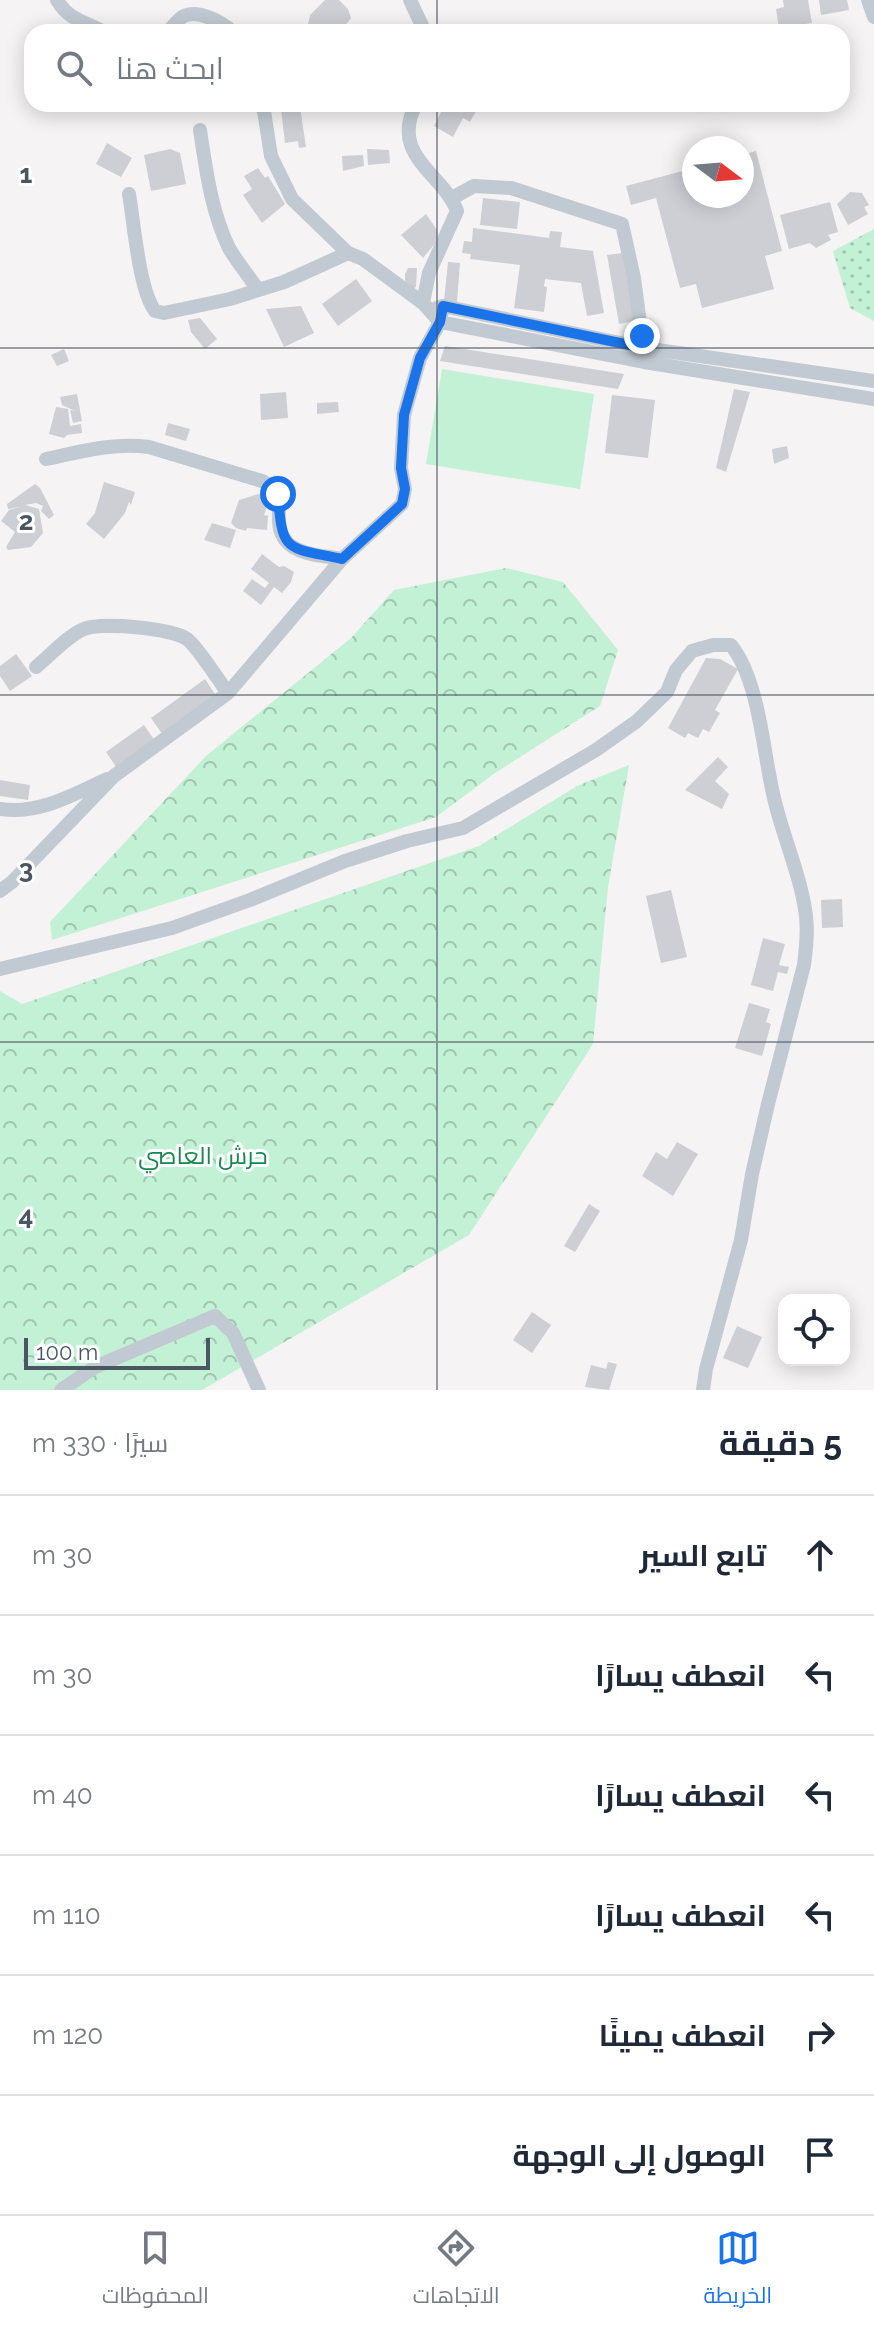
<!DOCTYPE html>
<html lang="ar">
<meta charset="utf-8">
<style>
:root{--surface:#fff;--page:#f6f6f7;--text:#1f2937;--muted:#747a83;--line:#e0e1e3;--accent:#1a73e8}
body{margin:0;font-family:Raleway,Cairo,sans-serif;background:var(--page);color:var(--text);direction:rtl}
.controls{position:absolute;right:24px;bottom:24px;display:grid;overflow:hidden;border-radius:16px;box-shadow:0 4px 20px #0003}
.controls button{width:72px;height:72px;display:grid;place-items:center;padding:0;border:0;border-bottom:2px solid var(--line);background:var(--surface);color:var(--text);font:40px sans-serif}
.compass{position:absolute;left:682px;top:136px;width:72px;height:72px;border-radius:50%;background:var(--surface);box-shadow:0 4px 20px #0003;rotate:106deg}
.scale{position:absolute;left:24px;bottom:20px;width:186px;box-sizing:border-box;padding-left:8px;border:4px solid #4a5661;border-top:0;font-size:22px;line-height:28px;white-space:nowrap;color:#4a5661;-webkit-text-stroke:6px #fff;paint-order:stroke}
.stop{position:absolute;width:24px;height:24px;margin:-18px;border:6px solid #1a73e8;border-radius:50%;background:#fff}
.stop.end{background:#1a73e8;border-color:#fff;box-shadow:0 2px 8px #0008}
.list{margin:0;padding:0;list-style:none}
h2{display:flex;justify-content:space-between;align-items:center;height:104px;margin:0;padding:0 32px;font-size:34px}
h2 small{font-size:26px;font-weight:400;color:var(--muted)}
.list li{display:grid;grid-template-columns:52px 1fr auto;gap:24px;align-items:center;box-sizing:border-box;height:120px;padding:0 32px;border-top:2px solid var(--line)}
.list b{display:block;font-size:30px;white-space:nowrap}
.list em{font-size:26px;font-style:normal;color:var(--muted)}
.icon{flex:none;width:44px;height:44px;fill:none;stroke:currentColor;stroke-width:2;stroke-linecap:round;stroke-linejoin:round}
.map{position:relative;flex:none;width:874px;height:1390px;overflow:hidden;direction:ltr}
.search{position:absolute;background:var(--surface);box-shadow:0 4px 20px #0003;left:24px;right:24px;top:24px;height:88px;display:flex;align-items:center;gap:20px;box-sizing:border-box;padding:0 28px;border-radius:24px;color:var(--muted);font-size:30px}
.sheet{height:824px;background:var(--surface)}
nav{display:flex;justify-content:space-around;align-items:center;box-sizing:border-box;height:112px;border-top:2px solid var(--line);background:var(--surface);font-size:22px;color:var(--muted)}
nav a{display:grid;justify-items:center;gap:4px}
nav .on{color:var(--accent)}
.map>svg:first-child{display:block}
.forest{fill:url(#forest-crowns)}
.park{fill:url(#park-dots)}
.pitch{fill:#c3f1d5}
.building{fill:#cdcfd5}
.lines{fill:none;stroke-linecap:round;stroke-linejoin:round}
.minor{stroke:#c1cad2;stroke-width:14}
.route{stroke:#1a73e8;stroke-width:10}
.grid{fill:none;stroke:#4a5661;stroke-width:2;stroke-opacity:0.55}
.labels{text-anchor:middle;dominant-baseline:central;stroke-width:6;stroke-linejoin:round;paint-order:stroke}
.park-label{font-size:24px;fill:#17864f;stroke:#fff}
.grid-label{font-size:26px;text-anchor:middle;font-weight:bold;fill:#4a5661;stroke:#fff;stroke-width:6;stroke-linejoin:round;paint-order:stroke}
</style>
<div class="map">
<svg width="874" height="1390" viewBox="0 0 874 1390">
<defs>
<pattern id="forest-crowns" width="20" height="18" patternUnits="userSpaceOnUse" patternTransform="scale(2)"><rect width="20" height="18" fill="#c3f1d5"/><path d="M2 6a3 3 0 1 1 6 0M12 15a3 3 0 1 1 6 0" fill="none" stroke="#a0c6b0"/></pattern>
<pattern id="park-dots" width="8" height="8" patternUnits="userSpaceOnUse" patternTransform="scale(2)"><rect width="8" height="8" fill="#c3f1d5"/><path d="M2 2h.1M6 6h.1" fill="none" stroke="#a0c6b0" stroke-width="1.8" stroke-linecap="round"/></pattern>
</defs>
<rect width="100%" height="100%" fill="#f5f3f3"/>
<path class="forest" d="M 506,568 L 563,582 L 618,650 L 600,706 L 495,773 L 436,817 L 52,940 L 50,922 L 206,756 L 351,638 L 394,590 Z
M 629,765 L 608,887 L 593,1044 L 469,1235 L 202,1390 L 0,1390 L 0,991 L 22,1004 L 479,846 L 577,786 Z"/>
<path class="park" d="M 874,229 L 874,321 L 850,308 L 833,251 Z"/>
<path class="pitch" d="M 442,369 L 594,394 L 580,489 L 426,464 Z"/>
<path class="building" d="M 325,0 L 339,0 L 348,9 L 351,18 L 340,32 L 315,32 L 308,25 L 310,15 Z
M 783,0 L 808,0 L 812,23 L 779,28 L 776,9 L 784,7 Z
M 819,0 L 847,0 L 849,10 L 821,15 Z
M 445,104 L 479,106 L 470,122 L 463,118 L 453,137 L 434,126 Z
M 300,107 L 306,147 L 299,148 L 298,141 L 285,143 L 281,109 Z
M 107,143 L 132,158 L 121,177 L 96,164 Z
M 170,149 L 180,153 L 186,184 L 151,191 L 144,155 Z
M 367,149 L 389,150 L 390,163 L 368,165 Z
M 756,151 L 782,251 L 765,256 L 774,289 L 702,308 L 696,284 L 680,288 L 656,198 L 631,205 L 626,186 L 694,168 L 694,196 L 742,196 L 742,155 Z
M 363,155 L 364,166 L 343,171 L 342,156 Z
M 258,168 L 265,178 L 268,176 L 285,204 L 262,223 L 243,195 L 252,189 L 244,176 Z
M 850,192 L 862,193 L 869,205 L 864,207 L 868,214 L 848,225 L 837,204 Z
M 483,198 L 520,202 L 517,229 L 480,225 Z
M 830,202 L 838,232 L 828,235 L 831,240 L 816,248 L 810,243 L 789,249 L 780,215 Z
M 426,214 L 437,230 L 438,240 L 423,258 L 401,235 Z
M 473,228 L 549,238 L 550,231 L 562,232 L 560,247 L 593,251 L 604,313 L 587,316 L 581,283 L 545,279 L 544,286 L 547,287 L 544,312 L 514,308 L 520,265 L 470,259 L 471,254 L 462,253 L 464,241 L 472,242 Z
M 623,253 L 635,321 L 619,324 L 607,255 Z
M 448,262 L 460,263 L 457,302 L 444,301 Z
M 408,268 L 417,268 L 416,287 L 411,289 L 405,283 L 405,274 Z
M 356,279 L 372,301 L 338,326 L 322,304 Z
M 301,306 L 314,333 L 284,347 L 266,309 Z
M 200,318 L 217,339 L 205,349 L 191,332 L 188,320 Z
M 445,346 L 624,374 L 618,389 L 440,361 Z
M 64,349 L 69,361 L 57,366 L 51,355 Z
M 734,389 L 750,392 L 726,472 L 716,468 Z
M 286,392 L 288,418 L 261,420 L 260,394 Z
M 77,394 L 82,421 L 73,423 L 70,410 L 75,411 L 62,405 L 60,397 Z
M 612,395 L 655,400 L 648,458 L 605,453 Z
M 338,402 L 339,412 L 317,414 L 317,403 Z
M 56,407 L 68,409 L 70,426 L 81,424 L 82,433 L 67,435 L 64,438 L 49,434 Z
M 168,423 L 190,429 L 186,441 L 165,435 Z
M 787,446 L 789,458 L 774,464 L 772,449 Z
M 104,482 L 135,492 L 131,505 L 129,502 L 125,513 L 104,539 L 86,524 L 95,513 Z
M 35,484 L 40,488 L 54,515 L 49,519 L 41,511 L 43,506 L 36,503 L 25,505 L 39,509 L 43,533 L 31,547 L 8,550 L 6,547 L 15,532 L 1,521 L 9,510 L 20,507 L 8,509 L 7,504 Z
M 258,494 L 270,498 L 264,515 L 268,516 L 267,530 L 247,528 L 246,531 L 236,528 L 231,523 L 239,500 Z
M 212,523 L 236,530 L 230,548 L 204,540 Z
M 262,554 L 279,567 L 284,566 L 294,572 L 291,582 L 282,593 L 274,587 L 261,605 L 243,591 L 252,579 L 265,588 L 269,583 L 251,569 Z
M 16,654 L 32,676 L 10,691 L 0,676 L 0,666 Z
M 706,658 L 720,659 L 738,669 L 715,710 L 720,713 L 709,732 L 703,729 L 698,738 L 688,733 L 685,738 L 668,728 Z
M 205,679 L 217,697 L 163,735 L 151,718 Z
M 144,725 L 155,741 L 117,768 L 106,752 Z
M 718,757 L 728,767 L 715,781 L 729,794 L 722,809 L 685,790 Z
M 0,780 L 30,785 L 28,800 L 0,796 Z
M 671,890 L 687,957 L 661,963 L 646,896 Z
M 842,899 L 843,927 L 822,928 L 821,900 Z
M 763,938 L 785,944 L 779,965 L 789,967 L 787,974 L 778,972 L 773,991 L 751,985 Z
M 749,1003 L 770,1009 L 766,1022 L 771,1024 L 762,1056 L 735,1048 Z
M 677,1142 L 698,1154 L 673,1196 L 642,1176 L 656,1152 L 667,1159 Z
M 589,1204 L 600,1211 L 575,1252 L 564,1246 Z
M 532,1312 L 551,1325 L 532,1353 L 513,1340 Z
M 737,1326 L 762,1337 L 748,1368 L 723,1358 Z
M 608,1362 L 617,1364 L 609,1390 L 585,1387 L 591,1365 L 606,1369 Z"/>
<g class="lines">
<path class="minor" d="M 57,0 C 68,20 86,22 104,32
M 410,0 L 425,32
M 868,0 L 874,17
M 167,32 C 172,28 177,21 182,17 C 198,8 221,22 233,32
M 260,104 L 264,111 L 271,156 L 292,199 L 348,253 L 363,259 L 423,303 L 440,322 L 644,362 L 874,399
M 416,104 C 389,156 443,173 457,211 L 429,273 L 423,303
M 200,130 C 206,169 211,211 229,248 C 237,262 249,276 258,290
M 129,194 C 134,223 139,290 155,311 L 164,313 L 230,299 L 284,282 L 348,253
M 452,198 L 474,186 L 511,188 L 622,224 L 634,278 L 644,354
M 437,308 L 443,306 L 644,348 L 874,381
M 46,459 C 80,452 114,442 149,447 L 262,481 C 293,495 268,521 287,542 C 298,555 326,556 342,559
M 36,667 C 51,655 67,636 84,629 C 101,622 172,628 187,639 C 197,646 219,681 228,693
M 0,809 C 38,815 73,795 107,779
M 0,891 L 12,882 L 114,776 L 228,693 L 342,559 L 402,504 L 405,489 L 401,468 L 404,415 L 420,358 L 440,322 L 443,306
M 0,969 L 172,928 L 250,900 L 345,861 L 407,841 L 463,828 L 596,750 L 637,721 L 667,692 L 676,670 L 692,651 L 713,645 L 731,645 C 760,682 763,753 774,798 C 783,837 801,876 806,916 C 808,933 806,949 804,965 L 768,1104 L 752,1174 L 741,1240 L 706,1369 L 703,1390
M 61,1390 L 95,1367 L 215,1316 L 233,1333 L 259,1390"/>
</g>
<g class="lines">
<path class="route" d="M 278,494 C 282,554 286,547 342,559 L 402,504 L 405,489 L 401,468 L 404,415 L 420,358 L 440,322 L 443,306 L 644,348 L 642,336"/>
</g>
<path class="grid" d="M 437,0 L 437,32M 437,104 L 437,1390M 0,348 L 874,348M 0,695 L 874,695M 0,1042 L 874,1042"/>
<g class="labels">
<g class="park-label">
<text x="203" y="1155">حرش العاصي</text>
</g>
</g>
<g class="grid-label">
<text x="26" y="183">1</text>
<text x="26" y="530">2</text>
<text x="26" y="878">3</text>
<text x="26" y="1225">4</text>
</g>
</svg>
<div class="controls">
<button><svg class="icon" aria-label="locate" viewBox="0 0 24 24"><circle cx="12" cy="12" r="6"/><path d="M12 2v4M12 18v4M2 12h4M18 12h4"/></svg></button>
</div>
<svg class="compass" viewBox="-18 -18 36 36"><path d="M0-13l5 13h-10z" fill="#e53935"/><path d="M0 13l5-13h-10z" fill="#747a83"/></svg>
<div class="scale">100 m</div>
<div class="stop" style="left:278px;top:494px"></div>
<div class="stop end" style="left:642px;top:336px"></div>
<div class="search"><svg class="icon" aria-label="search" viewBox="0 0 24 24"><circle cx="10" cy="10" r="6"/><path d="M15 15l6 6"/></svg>ابحث هنا</div>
</div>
<section class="sheet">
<h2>5 دقيقة<small>سيرًا · 330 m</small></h2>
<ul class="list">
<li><svg class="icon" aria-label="ahead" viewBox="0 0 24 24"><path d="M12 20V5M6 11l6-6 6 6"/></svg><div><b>تابع السير</b></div><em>30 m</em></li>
<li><svg class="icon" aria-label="left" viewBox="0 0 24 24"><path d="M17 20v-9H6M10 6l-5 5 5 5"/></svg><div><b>انعطف يسارًا</b></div><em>30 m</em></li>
<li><svg class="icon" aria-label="left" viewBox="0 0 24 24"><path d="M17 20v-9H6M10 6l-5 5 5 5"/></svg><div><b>انعطف يسارًا</b></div><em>40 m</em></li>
<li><svg class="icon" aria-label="left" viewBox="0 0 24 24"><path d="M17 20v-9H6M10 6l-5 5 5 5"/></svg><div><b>انعطف يسارًا</b></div><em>110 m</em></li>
<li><svg class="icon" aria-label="right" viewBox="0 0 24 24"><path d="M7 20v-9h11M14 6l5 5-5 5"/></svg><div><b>انعطف يمينًا</b></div><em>120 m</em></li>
<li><svg class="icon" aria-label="arrive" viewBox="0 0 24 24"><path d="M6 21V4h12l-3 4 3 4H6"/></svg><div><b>الوصول إلى الوجهة</b></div></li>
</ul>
</section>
<nav>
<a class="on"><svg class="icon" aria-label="map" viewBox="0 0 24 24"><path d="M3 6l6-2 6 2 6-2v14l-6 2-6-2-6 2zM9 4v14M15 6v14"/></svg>الخريطة</a>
<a><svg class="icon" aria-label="directions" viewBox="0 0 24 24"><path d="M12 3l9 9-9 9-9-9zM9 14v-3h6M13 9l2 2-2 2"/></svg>الاتجاهات</a>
<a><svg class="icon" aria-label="saved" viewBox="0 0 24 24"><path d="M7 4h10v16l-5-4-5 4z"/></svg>المحفوظات</a>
</nav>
